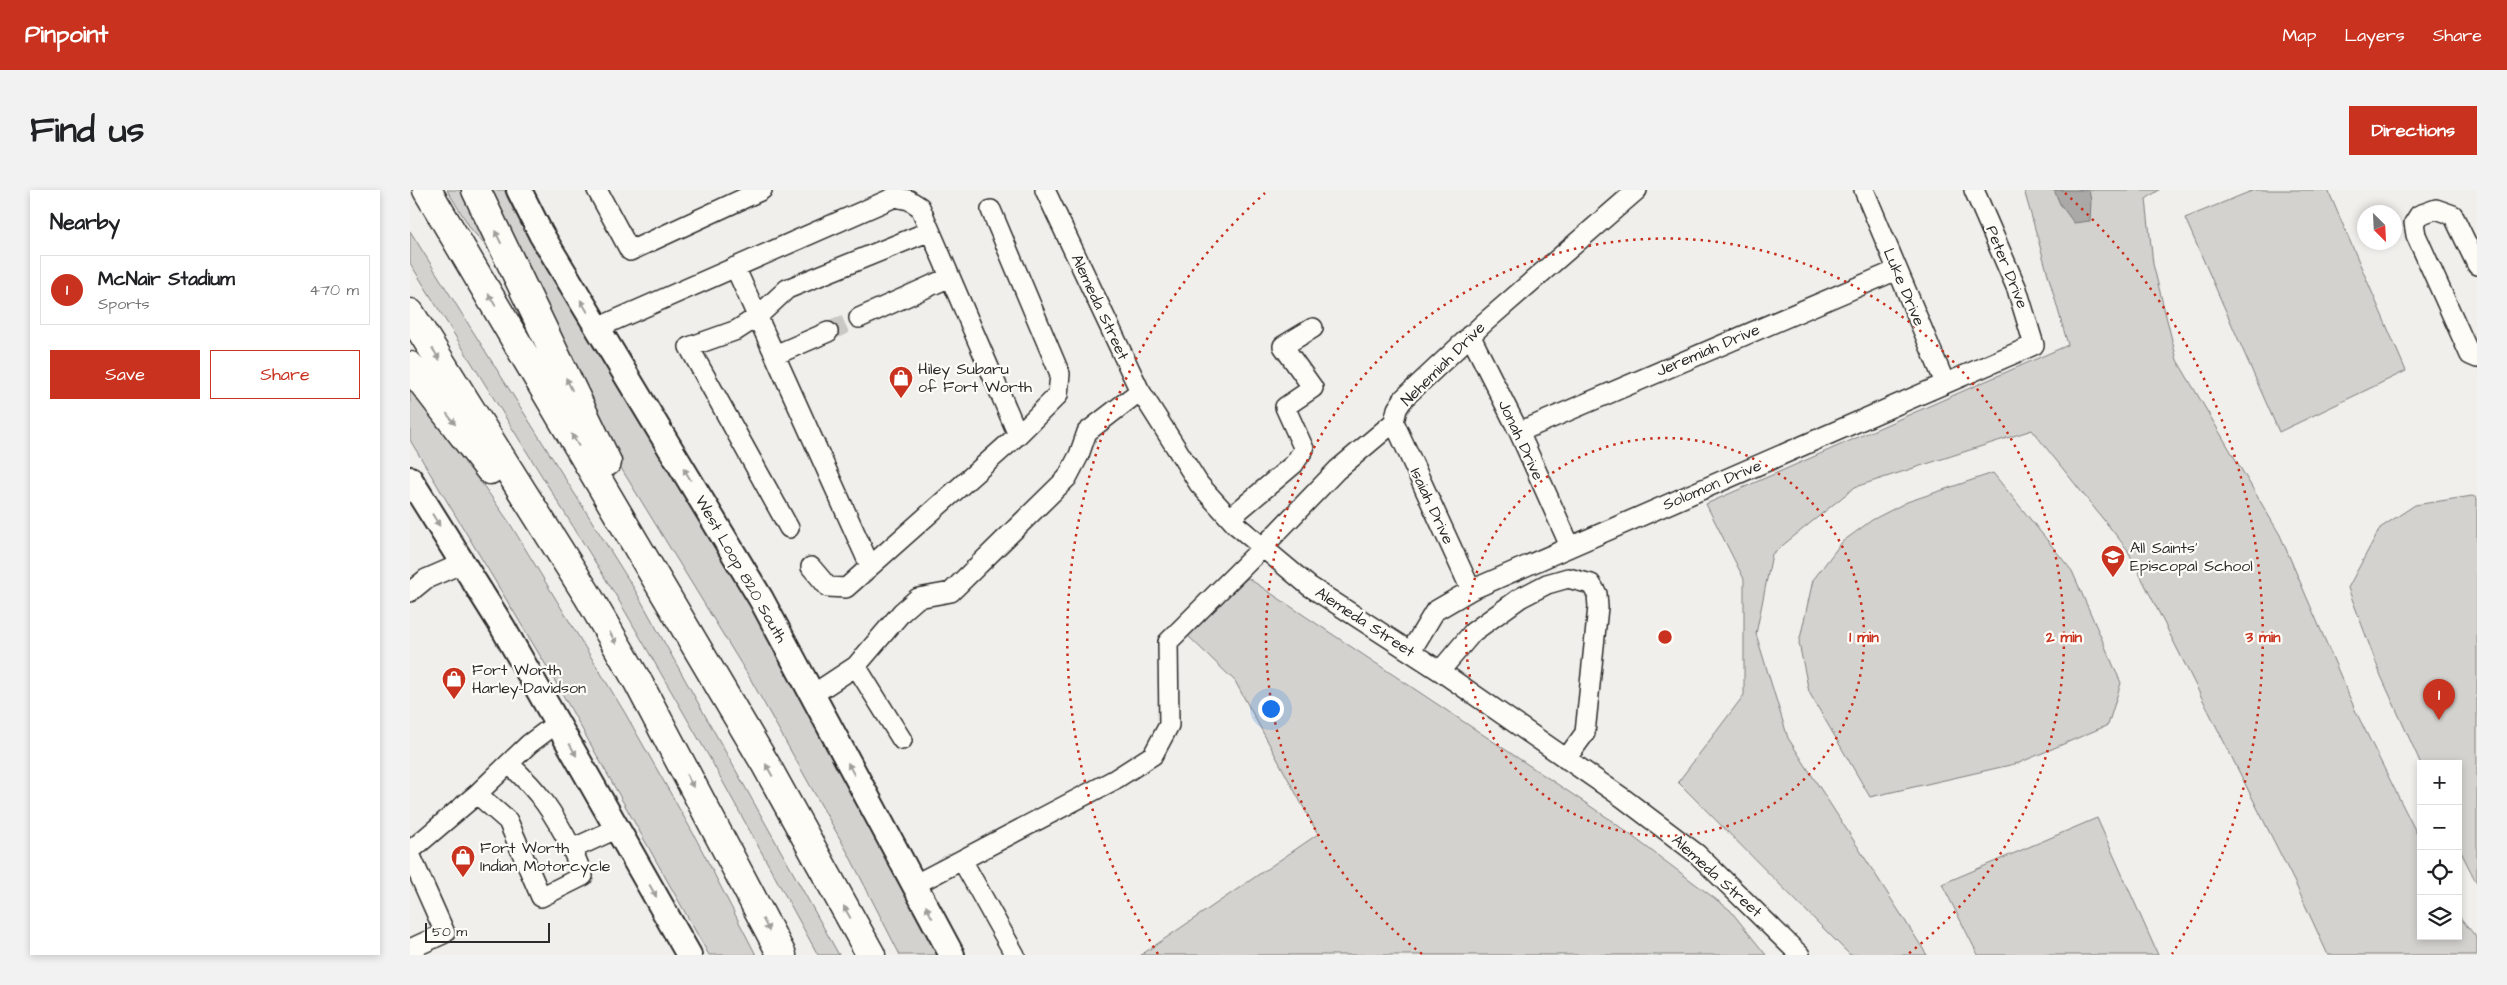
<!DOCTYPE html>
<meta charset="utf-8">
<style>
:root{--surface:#fff;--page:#f2f2f2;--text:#202124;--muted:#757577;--line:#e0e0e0;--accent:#c8321e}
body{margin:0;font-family:"Architects Daughter",sans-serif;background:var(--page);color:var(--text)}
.controls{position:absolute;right:15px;bottom:15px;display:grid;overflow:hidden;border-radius:0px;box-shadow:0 2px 8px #0003}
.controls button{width:45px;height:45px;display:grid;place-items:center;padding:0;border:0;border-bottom:1px solid var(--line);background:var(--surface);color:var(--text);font:25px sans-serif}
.compass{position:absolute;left:1947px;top:15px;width:45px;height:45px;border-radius:50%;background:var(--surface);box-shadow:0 2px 8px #0003;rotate:156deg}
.scale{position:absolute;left:15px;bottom:12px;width:125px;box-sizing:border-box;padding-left:5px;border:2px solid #2b2b2b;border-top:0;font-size:14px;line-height:18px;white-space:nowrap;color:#2b2b2b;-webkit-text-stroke:4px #fdfcf7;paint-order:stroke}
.you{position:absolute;left:860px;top:518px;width:18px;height:18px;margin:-12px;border:4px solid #fff;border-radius:50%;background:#1a73e8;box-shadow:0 0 0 8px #1a73e833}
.badge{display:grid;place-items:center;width:32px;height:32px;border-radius:50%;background:var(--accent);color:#fff;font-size:16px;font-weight:700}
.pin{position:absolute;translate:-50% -41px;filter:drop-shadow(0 1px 2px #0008)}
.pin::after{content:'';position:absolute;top:26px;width:18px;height:15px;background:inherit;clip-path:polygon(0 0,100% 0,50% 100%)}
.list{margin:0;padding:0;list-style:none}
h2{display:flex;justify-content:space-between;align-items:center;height:65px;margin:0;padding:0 20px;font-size:21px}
h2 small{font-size:16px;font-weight:400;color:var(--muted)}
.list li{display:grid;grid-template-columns:32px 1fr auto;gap:15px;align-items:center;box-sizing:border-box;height:70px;margin:0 10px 10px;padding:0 10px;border:1px solid var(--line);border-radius:0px}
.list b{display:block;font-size:19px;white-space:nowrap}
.list p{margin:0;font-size:16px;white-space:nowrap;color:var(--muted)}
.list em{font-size:16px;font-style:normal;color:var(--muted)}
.actions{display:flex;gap:10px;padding:15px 20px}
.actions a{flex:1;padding:11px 0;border:1px solid var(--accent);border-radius:0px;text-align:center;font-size:18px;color:var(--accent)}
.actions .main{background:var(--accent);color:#fff}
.icon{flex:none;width:28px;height:28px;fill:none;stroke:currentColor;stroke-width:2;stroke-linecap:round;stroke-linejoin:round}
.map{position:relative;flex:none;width:2067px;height:765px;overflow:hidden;border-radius:0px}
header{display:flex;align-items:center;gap:30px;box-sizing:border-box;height:70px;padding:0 25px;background:var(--accent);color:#fff}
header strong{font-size:24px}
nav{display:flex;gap:28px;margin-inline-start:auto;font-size:18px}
.intro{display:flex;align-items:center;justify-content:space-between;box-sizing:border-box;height:120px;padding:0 30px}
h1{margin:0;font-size:35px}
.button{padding:12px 22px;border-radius:0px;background:var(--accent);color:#fff;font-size:18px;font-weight:700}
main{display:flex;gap:30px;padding:0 30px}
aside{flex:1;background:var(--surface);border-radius:0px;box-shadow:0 2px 8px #0003}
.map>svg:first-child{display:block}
.green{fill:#d3d2cf;stroke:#7f7e7d}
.water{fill:#aaa9a7;stroke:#777775}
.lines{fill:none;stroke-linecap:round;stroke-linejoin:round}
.minor-tunnel{stroke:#c9c8c5;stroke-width:19;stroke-dasharray:19 9;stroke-linecap:butt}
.minor-casing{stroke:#2b2b2b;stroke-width:22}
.major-casing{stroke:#2b2b2b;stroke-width:28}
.highway-casing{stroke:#2b2b2b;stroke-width:31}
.minor{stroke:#fdfcf7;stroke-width:19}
.major{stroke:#fdfcf7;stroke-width:24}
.highway{stroke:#fdfcf7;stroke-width:28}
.oneway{fill:#9e9e9b}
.ring{fill:none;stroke:#c8321e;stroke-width:2.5;stroke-dasharray:2.5 5}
.labels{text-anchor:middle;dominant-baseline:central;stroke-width:4.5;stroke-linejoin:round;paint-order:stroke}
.street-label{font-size:16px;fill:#2b2b2b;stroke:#fdfcf7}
.poi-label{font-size:16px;fill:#2b2b2b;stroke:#fdfcf7;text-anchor:start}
.centre{fill:#c8321e;stroke:#fdfcf7;stroke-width:2.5}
.ring-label{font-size:15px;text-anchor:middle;font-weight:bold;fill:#c8321e;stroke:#fdfcf7;stroke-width:4.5;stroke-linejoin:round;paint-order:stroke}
</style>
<header>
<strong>Pinpoint</strong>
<nav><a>Map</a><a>Layers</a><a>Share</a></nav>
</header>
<div class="intro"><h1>Find us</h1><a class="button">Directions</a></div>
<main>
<aside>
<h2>Nearby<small></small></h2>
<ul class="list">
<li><span class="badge">1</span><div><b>McNair Stadium</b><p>Sports</p></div><em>470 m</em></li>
</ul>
<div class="actions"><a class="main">Save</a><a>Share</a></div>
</aside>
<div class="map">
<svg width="2067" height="765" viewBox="0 0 2067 765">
<rect width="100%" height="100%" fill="#f0efeb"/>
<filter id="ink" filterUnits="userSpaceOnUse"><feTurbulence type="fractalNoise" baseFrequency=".02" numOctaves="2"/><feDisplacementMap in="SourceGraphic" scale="10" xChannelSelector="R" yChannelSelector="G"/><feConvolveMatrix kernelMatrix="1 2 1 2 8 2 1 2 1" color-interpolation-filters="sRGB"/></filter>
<g filter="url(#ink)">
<path class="green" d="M 37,0 L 55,0 L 86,68 L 61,39 Z
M 75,0 L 94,0 L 105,23 L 350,422 L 533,765 L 490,765 L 438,663 L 341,490 L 211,278 Z
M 1614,0 L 1749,0 L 1736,9 L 1743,74 L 1767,170 L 1870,345 L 1946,522 L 2011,652 L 2011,746 L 2048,746 L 2048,725 L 2067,748 L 2067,765 L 1918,765 L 1885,693 L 1717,359 L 1622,240 L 1445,297 L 1362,364 L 1346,444 L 1378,548 L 1517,765 L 1440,765 L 1268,592 L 1334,505 L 1334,389 L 1296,314 L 1658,155 Z
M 1844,0 L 1918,0 L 1996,181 L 1869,242 L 1775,28 Z
M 0,41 L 225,400 L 429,765 L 408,765 L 302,572 L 208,409 L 0,73 Z
M 0,191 L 99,332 L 215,523 L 283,643 L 346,765 L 299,765 L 140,482 L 0,250 Z
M 1583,283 L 1662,381 L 1711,493 L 1698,535 L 1609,573 L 1460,607 L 1399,502 L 1389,453 L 1403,390 L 1432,352 L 1462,330 L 1497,312 Z
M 2062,306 L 2067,308 L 2067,694 L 2048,656 L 2048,574 L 2011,574 L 1971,486 L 1938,398 L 1970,338 L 2005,315 Z
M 838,388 L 1198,628 L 1320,720 L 1356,765 L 731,765 L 908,644 L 825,491 L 775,443 Z
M 1687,628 L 1748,765 L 1568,765 L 1532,694 Z"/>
<path class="water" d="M 1644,0 L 1679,0 L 1681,11 L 1680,31 L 1664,33 L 1650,14 Z"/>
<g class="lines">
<path class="minor-tunnel" d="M 418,142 L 449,128"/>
<defs>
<path id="minor" d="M 187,0 L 220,61 L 352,0
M 635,0 L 729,199 L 789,294 L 825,334 L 899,396 L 1030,481 L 1213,608 L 1287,664 L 1390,765
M 1454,0 L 1535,193
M 581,20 L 650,184 L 648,205 L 608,245
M 2067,75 L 2043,25 L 2026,19 L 2009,25 L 2004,33 L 2006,45 L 2060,165 L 2067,168
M 325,77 L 460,376
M 449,128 L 540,87
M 187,138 L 485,7 L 499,10 L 510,17 L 608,245 L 436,398 L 418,397 L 401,377
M 1060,145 L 1109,242 L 1160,356
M 365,165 L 418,142
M 984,232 L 1061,400
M 1109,242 L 1487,80
M 820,328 L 884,274 L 894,259 L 875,217 L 903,198 L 873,156 L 903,138
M 379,338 L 279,157 L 327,140 L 347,127 L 377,99 L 520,41
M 0,402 L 16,389 L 53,373
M 1001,461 L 1025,421 L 1061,400 L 1624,155 L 1607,99 L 1564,0
M 446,476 L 492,550
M 1030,481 L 1063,442 L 1110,408 L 1137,394 L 1158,388 L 1181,394 L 1187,404 L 1188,417 L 1175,543 L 1156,569
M 402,505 L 446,476 L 492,422 L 508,408 L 541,402 L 657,288 L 669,265 L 677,242 L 730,201
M 99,574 C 130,602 143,622 162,659
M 67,604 L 98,631 L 131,707 L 173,686 L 162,659 L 208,638
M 0,661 L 67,604 L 119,554 L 147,533
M 0,664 L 35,743 L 0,759
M 552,670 L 605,765
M 504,695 L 704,590 L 743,565 L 759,535 L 758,452 L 852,358 L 927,280 L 984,232 L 987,219 L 994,208 L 1074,133 L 1227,0"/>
<path id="major" d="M 109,0 L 131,44 L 351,409 L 542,765
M 0,289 L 92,436 L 279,765"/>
<path id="highway" d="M 17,0 L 356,575 L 461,765
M 66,0 L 197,272
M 0,123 L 178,406 L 228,492 L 372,765
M 0,176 L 80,280"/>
</defs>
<use href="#minor" class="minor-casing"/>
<use href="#major" class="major-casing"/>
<use href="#highway" class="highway-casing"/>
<use href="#minor" class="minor"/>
<use href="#major" class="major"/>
<use href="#highway" class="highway"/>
</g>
<defs><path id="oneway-solid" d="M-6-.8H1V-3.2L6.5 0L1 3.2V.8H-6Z" transform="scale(1.25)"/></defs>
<g class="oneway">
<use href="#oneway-solid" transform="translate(88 47) rotate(-116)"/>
<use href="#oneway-solid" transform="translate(82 110) rotate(-121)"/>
<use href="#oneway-solid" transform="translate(174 116) rotate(-121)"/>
<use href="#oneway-solid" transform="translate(26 164) rotate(58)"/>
<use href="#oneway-solid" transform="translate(159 194) rotate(-116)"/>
<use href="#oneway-solid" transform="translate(41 229) rotate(52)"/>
<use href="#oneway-solid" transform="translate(165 250) rotate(-121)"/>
<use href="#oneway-solid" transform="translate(277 284) rotate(-121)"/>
<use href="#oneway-solid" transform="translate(26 330) rotate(58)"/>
<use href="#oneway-solid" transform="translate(203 448) rotate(60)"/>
<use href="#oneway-solid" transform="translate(163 560) rotate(60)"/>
<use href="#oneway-solid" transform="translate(441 579) rotate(-118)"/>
<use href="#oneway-solid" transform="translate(359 580) rotate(-119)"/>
<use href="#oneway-solid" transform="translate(280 591) rotate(62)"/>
<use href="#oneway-solid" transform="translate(243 701) rotate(61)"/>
<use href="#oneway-solid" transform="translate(437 722) rotate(-119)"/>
<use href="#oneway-solid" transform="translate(519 722) rotate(-118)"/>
<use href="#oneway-solid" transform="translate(356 735) rotate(62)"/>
</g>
</g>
<g class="ring">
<circle cx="1255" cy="447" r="199"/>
<path d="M1012 764A399 399 0 1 1 1498 764"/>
<path d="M748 764A598 598 0 0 1 855 3M1655 3A598 598 0 0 1 1762 764"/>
</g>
<defs>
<symbol id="shop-pin" viewBox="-11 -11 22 30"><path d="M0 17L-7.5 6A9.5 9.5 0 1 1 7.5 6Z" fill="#c8321e" stroke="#fdfcf7"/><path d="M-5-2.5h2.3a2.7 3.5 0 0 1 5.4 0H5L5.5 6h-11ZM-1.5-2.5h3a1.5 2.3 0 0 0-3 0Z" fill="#fff"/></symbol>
<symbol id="school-pin" viewBox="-11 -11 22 30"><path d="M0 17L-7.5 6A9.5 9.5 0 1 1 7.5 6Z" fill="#c8321e" stroke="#fdfcf7"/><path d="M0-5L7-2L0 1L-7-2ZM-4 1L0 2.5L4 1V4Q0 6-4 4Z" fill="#fff"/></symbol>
</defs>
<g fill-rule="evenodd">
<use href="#shop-pin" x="477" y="174" width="28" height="38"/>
<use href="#school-pin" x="1689" y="353" width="28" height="38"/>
<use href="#shop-pin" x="30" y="475" width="28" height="38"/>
<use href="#shop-pin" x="39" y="653" width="28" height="38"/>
</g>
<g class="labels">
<g class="street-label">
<text transform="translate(1597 77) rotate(68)">Peter Drive</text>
<text transform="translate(1494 97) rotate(67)">Luke Drive</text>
<text transform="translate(690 117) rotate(65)">Alemeda Street</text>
<text transform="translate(1298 160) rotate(-23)">Jeremiah Drive</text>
<text transform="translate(1033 174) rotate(-45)">Nehemiah Drive</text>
<text transform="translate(1111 250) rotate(65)">Jonah Drive</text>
<text transform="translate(1302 295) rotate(-23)">Solomon Drive</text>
<text transform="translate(1022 316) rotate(65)">Isaiah Drive</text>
<text transform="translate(331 379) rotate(60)">West Loop 820 South</text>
<text transform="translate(955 432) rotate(33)">Alemeda Street</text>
<text transform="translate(1307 686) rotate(42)">Alemeda Street</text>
</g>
<g class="poi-label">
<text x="508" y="179">Hiley Subaru<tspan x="508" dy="18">of Fort Worth</tspan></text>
<text x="1720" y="358">All Saints'<tspan x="1720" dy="18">Episcopal School</tspan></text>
<text x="62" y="480">Fort Worth<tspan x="62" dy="18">Harley-Davidson</tspan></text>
<text x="70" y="658">Fort Worth<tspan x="70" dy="18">Indian Motorcycle</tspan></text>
</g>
</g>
<circle cx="1255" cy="447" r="8" class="centre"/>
<g class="ring-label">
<text x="1454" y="452">1 min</text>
<text x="1654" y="452">2 min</text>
<text x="1853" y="452">3 min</text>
</g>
</svg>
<div class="controls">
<button>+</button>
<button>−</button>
<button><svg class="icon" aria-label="locate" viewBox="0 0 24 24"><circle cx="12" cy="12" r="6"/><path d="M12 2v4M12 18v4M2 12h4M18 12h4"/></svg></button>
<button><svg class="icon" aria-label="layers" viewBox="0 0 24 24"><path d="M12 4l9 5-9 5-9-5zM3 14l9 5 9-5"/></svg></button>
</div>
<svg class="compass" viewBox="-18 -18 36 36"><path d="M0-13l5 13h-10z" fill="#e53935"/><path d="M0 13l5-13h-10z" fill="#757577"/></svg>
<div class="scale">50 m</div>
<div class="you"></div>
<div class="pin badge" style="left:2029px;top:530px">1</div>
</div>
</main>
